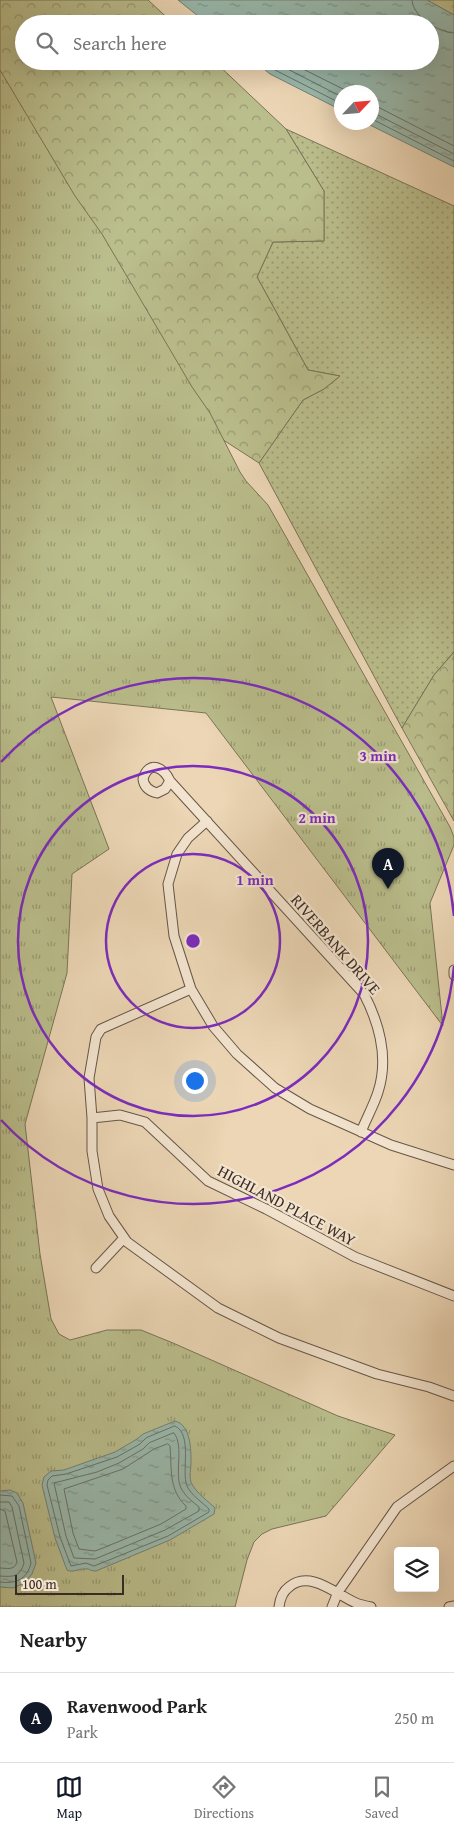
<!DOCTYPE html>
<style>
:root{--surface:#fff;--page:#f6f6f6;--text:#222;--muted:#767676;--line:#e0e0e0;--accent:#111827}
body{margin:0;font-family:"Gentium Book Plus",serif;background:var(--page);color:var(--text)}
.controls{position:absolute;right:15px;bottom:15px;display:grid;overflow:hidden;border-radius:5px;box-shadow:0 5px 20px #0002}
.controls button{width:45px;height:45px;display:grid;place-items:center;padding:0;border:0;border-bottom:1px solid var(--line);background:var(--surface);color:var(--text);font:25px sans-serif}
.compass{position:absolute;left:334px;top:85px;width:45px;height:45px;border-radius:50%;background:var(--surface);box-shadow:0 5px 20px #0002;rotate:64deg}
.scale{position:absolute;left:15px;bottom:12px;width:109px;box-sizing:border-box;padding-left:5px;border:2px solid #3a2c25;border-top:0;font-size:14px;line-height:18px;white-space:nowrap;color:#3a2c25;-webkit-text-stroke:4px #f3e4cf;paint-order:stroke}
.you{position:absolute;left:194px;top:1080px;width:18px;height:18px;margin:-12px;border:4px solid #fff;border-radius:50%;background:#1a73e8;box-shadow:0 0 0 8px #1a73e833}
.badge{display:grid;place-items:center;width:32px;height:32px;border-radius:50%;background:var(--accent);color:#fff;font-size:16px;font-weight:700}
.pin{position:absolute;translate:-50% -41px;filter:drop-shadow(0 1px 2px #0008)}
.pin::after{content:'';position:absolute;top:26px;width:18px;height:15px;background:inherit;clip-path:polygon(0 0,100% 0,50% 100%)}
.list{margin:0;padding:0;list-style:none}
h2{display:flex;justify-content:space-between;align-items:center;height:65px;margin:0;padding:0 20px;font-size:21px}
h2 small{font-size:16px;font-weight:400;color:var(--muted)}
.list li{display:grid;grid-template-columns:32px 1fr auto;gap:15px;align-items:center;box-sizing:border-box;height:90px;padding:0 20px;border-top:1px solid var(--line)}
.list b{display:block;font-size:19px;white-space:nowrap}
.list p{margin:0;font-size:16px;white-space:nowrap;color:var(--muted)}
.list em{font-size:16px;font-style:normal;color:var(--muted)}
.icon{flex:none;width:28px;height:28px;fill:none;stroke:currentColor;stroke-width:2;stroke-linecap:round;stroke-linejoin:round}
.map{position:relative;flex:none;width:454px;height:1607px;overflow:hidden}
.search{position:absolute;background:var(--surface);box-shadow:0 5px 20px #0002;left:15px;right:15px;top:15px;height:55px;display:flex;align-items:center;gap:12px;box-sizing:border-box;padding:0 18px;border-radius:28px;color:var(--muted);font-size:19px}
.sheet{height:155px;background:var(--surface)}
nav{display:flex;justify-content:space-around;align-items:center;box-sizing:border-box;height:70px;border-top:1px solid var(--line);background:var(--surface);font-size:14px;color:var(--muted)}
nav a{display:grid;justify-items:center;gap:2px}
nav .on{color:var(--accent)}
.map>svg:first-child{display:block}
.grass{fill:url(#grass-dots);stroke:#7a7458}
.forest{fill:url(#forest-crowns);stroke:#7a7458}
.park{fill:url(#park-tufts);stroke:#7a7458}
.water{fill:url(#water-ripples);stroke:#738177}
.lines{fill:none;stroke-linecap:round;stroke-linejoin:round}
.shore{stroke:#6a7269;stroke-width:1}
.street-casing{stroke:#665649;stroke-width:11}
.street{stroke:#f3e4cf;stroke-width:9}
.ring{fill:none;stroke:#7b2cbf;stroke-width:2.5}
.labels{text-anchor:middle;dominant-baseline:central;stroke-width:4.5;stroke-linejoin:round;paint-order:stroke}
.street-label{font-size:16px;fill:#3a2c25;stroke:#f3e4cf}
.centre{fill:#7b2cbf;stroke:#f3e4cf;stroke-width:2.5}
.ring-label{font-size:15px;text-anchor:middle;font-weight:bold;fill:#7b2cbf;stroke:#f3e4cf;stroke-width:4.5;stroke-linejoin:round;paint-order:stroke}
</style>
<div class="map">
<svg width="454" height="1607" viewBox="0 0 454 1607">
<defs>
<pattern id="grass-dots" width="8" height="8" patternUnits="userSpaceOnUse" patternTransform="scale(1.25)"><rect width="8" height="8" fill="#babd8c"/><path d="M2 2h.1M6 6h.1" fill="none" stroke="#989a72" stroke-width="1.8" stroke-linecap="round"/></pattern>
<pattern id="forest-crowns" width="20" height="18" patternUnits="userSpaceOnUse" patternTransform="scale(1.25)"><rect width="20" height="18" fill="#babd8c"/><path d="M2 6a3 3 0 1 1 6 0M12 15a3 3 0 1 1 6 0" fill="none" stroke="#989a72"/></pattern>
<pattern id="park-tufts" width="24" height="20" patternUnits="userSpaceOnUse" patternTransform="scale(1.25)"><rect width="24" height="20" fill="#babd8c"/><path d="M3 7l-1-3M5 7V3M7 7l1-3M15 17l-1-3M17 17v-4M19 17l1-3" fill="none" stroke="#989a72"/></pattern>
<pattern id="water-ripples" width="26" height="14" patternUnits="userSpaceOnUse" patternTransform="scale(1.25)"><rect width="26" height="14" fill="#99b9ad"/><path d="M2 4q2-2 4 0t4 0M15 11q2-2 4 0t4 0" fill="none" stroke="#7e978d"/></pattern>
</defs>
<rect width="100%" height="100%" fill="#ecd6b5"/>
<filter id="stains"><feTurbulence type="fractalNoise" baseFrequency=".004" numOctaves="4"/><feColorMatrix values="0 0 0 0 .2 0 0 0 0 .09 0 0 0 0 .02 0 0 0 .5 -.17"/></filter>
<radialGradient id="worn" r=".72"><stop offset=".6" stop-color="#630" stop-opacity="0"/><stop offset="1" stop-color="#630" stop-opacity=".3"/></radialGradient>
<path class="grass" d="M 286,129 L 454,206 L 454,652 L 434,675 L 402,728 L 259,463 L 303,400 L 324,389 L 340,376 L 308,370 L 257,277 L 273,242 L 324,241 L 324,191 Z"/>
<path class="forest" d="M 0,0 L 148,0 L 174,24 L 24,24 L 24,61 L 214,61 L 286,129 L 324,191 L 324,241 L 273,242 L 257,277 L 308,370 L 340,376 L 324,389 L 303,400 L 259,463 L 214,434 L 65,201 L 0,89 Z
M 427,0 L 454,0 L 454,15 Z
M 454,652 L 454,821 L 402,728 L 434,675 Z"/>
<path class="park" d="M 0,70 L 75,196 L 102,234 L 192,387 L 210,413 L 240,472 L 246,481 L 268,505 L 450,827 L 454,837 L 454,845 L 430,903 L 443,1026 L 206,713 L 51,697 L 109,849 L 72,874 L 67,973 L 25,1124 L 40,1254 L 51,1319 L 59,1334 L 70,1340 L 107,1330 L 141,1330 L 173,1343 L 338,1416 L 395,1435 L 326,1516 L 272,1529 L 262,1534 L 254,1542 L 247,1560 L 235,1607 L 0,1607 Z"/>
<path class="water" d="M 178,0 L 427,0 L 454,15 L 454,167 L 366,123 L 372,122 L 372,92 L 342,92 L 341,110 L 270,74 L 254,61 L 430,61 L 430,24 L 208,24 Z
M 175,1421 C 191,1425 191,1450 191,1463 C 191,1469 189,1476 191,1482 C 195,1492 208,1501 215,1508 L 214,1514 L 170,1540 L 96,1571 C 90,1571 89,1568 84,1569 C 77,1569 73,1573 67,1570 L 55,1538 L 42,1485 L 44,1477 L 51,1471 L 64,1470 L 115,1452 L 137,1439 L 143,1434 Z
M 10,1490 L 17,1493 L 23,1503 L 36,1563 L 32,1574 L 24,1583 L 13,1588 L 0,1587 L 0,1491 Z"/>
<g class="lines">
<path class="shore" d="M 412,0 C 413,17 438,32 454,33
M 262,61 L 273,69 L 342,104
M 272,61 L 342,97
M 287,61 L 349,92
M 372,104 L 454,146
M 372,112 L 454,154
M 372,119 L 454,161
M 175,1426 C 193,1434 181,1471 187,1486 C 191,1495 202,1502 209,1509 L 209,1512 L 168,1536 L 109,1560 L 94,1566 L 86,1563 L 71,1566 L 60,1537 L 47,1485 L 48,1480 L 52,1476 L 66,1474 L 117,1457 L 140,1444 L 146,1438 Z
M 174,1433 C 185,1447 173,1475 182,1490 C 186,1497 193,1502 199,1507 L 199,1511 L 165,1530 L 95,1559 L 74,1558 L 66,1536 L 54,1483 L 97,1472 L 119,1463 L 143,1449 L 149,1443 Z
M 168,1444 L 170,1446 C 172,1468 168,1489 186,1506 L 186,1509 L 161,1524 L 103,1548 L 95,1551 L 79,1549 L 73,1533 L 64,1489 L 123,1469 L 154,1449 Z
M 0,1495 L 12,1496 L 19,1506 L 31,1563 C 27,1580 15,1584 0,1582
M 0,1502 L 9,1502 L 12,1507 L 24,1563 C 20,1577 13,1577 0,1576
M 0,1509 L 5,1511 L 17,1562 C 14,1571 7,1568 0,1568"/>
<defs>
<path id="street" d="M 170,781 L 165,789 L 157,793 C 149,791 144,787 143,779 C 149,759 164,768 170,781 L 364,994 C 380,1025 389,1058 378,1092 C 374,1105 366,1119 361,1132
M 207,821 L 188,838 L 177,854 L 168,884 L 174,936 L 191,989 L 213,1026 L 237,1054 L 275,1088 L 310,1109 L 391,1145 L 454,1165
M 454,970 L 454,975
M 191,989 L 101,1029 L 96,1037 L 89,1078 L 92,1118 L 92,1151 L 98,1189 L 109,1216 L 127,1242 L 218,1308 L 279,1338 L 377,1374 L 429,1387 L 454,1396
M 92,1118 L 120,1115 L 145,1122 L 208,1181 L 266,1209 L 355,1257 L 454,1296
M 96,1268 L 124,1238
M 279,1607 C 280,1599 282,1592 289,1587 C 310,1569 337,1595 356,1603 C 361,1605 366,1606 371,1607
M 332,1607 L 338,1592 L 397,1507 L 454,1466
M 449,1607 L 454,1606"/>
</defs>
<use href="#street" class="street-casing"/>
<use href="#street" class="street"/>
</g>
<g class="ring">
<circle cx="193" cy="941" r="87"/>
<circle cx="193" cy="941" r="175"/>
<path d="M454 966A262 262 0 0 1 1 1120M1 762A262 262 0 0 1 454 916"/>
</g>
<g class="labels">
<g class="street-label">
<text transform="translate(336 944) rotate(49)">RIVERBANK DRIVE</text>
<text transform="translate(287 1205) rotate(28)">HIGHLAND PLACE WAY</text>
</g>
</g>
<circle cx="193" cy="941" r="8" class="centre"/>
<g class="ring-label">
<text x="378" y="761">3 min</text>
<text x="317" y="823">2 min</text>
<text x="255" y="885">1 min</text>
</g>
<rect width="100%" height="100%" filter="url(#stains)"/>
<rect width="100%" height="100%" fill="url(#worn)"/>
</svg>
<div class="controls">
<button><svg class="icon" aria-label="layers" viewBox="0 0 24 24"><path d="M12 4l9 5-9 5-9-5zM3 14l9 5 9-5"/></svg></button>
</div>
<svg class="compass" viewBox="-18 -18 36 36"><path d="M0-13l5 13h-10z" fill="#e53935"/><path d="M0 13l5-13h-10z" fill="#767676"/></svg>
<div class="scale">100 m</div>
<div class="you"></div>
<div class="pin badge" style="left:388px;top:889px">A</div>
<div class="search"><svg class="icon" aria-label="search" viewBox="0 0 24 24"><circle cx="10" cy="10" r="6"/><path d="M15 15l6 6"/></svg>Search here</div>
</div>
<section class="sheet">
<h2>Nearby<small></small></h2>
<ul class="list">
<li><span class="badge">A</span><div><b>Ravenwood Park</b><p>Park</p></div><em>250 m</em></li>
</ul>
</section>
<nav>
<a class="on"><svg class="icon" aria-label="map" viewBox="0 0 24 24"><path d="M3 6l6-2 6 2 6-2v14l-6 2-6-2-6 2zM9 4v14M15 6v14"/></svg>Map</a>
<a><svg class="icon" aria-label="directions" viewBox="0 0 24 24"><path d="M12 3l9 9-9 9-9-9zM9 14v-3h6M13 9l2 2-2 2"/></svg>Directions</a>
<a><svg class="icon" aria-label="saved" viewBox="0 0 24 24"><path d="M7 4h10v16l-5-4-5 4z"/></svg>Saved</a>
</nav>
